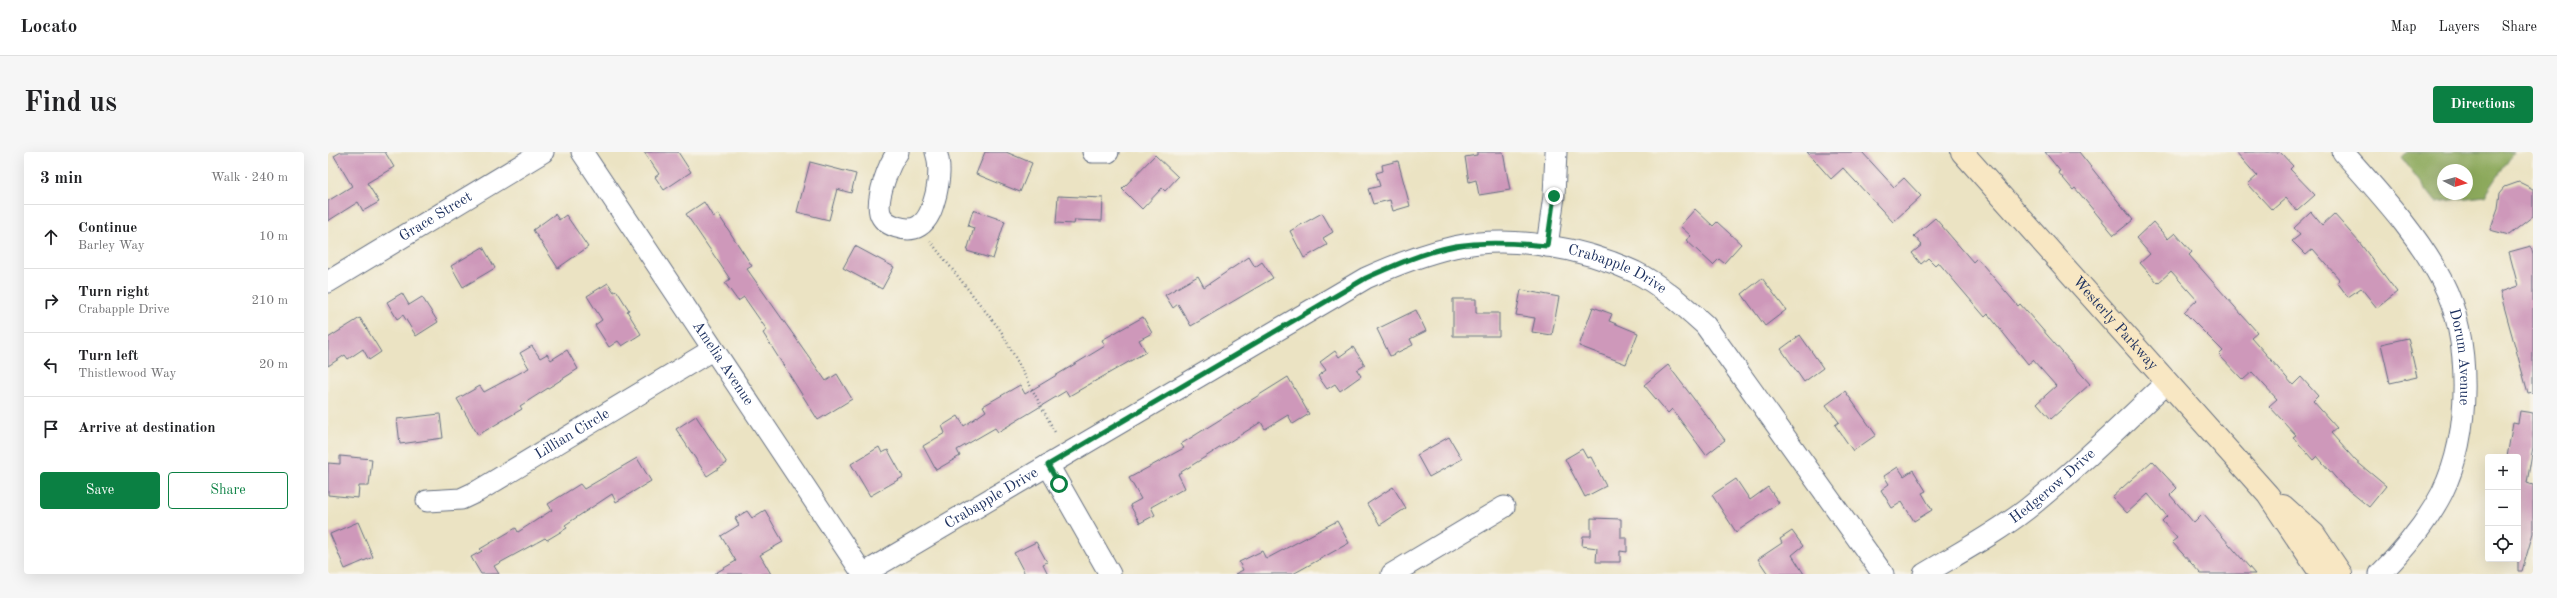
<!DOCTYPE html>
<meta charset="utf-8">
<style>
:root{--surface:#fff;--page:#f6f6f6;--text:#202124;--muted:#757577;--line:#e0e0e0;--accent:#0b8043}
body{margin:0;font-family:"Old Standard TT",serif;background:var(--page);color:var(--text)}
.controls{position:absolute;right:12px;bottom:12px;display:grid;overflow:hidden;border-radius:4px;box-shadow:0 4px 16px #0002}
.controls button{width:36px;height:36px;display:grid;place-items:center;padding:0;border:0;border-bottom:1px solid var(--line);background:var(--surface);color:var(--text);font:20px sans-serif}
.compass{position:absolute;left:2109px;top:12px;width:36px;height:36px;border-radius:50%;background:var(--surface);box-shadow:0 4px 16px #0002;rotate:96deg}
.stop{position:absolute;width:12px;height:12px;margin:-9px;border:3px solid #0b8043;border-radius:50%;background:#fff}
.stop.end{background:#0b8043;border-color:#fff;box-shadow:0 1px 4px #0008}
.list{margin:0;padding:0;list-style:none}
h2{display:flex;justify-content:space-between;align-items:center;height:52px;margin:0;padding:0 16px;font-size:17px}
h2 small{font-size:13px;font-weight:400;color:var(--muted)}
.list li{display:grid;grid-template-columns:26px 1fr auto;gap:12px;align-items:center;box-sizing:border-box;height:64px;padding:0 16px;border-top:1px solid var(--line)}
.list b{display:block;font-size:15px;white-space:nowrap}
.list p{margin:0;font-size:13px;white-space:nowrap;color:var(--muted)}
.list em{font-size:13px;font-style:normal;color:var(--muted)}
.actions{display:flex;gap:8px;padding:12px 16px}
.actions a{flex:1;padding:9px 0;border:1px solid var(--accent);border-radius:4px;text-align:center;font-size:14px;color:var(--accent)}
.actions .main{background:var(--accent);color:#fff}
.icon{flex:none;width:22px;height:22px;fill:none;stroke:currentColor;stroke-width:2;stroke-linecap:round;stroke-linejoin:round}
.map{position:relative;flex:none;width:2205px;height:422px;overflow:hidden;border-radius:4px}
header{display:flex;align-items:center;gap:24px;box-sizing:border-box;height:56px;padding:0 20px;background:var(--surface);border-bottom:1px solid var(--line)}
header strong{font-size:19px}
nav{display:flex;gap:22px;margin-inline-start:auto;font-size:14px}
.intro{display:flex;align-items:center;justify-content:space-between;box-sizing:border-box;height:96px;padding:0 24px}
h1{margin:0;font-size:28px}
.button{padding:10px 18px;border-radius:4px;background:var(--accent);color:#fff;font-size:14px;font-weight:700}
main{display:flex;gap:24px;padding:0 24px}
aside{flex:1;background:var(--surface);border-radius:4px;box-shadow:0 4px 16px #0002}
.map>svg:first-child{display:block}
.forest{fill:#8ca95b;stroke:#546c5c;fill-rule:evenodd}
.building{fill:#ce98ba}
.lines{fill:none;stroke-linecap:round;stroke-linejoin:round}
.minor-casing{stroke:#646e81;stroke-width:23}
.secondary-casing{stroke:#646e81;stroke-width:24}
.path{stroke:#646e81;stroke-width:2.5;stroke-dasharray:1 3;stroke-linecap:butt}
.minor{stroke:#fff;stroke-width:21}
.secondary{stroke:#f8e7c3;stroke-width:22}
.route{stroke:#0b8043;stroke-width:5}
.labels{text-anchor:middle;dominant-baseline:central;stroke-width:3;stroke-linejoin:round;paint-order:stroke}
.street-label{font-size:15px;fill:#1b2f5e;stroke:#f7f3e8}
</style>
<header>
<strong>Locato</strong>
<nav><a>Map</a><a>Layers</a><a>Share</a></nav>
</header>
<div class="intro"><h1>Find us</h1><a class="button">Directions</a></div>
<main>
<aside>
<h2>3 min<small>Walk · 240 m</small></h2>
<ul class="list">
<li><svg class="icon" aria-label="ahead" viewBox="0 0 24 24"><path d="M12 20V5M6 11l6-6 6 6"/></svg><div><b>Continue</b><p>Barley Way</p></div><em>10 m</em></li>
<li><svg class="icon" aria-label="right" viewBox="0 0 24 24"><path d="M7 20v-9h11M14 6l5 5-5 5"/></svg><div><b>Turn right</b><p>Crabapple Drive</p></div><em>210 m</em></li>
<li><svg class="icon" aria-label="left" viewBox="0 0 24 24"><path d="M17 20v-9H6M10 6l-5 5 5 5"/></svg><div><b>Turn left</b><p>Thistlewood Way</p></div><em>20 m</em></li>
<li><svg class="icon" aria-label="arrive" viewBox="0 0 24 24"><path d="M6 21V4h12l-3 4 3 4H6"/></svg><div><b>Arrive at destination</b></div></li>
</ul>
<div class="actions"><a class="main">Save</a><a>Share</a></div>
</aside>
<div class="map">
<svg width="2205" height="422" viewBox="0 0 2205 422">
<rect width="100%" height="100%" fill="#f7f3e8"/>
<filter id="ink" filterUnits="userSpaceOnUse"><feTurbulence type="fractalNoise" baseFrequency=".025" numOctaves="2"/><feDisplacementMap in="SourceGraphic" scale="8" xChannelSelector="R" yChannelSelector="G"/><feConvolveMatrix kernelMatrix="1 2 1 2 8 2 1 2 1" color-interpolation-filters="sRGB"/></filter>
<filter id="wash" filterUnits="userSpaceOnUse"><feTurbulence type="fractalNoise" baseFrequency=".012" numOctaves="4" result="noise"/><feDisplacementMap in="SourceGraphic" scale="16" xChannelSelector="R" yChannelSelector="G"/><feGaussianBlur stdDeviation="0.9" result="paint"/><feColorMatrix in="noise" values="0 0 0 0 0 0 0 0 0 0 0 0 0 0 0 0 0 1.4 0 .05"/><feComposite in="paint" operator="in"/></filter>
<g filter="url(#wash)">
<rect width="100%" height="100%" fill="#ebe3c3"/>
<path class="forest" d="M 2078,0 L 2186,0 L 2157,44 L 2108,50 L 2073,5 ZM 2115,18 L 2139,18 L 2139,42 L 2115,42 Z"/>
<g id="blocks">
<path class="building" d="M 13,0 L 57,0 L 66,15 L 39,31 L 51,50 L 35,59 L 30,50 L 0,69 L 0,49 L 24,34 L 6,4 Z
M 316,0 L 350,0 L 363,20 L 336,38 L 327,25 L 331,22 Z
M 657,0 L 678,0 L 704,11 L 692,40 L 648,22 Z
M 1149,0 L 1175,0 L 1182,38 L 1151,43 L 1148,28 L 1141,30 L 1137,5 L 1149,3 Z
M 1479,0 L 1534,0 L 1566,35 L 1576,26 L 1593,44 L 1565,70 L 1515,16 L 1503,27 Z
M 1717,0 L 1751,0 L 1805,68 L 1786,83 L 1747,36 L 1745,38 L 1730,20 L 1732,19 Z
M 1908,0 L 1952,0 L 1965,14 L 1962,17 L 1987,43 L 1969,59 L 1958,46 L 1944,58 L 1920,32 L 1929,24 Z
M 827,3 L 850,25 L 837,39 L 834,36 L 814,57 L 794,37 Z
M 1070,9 L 1082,54 L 1065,59 L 1062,48 L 1045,52 L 1040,37 L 1052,34 L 1048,21 L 1055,19 L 1054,13 Z
M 482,10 L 528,22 L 523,41 L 509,37 L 501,68 L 469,60 Z
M 2191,30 L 2205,37 L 2205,64 L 2181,83 L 2162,78 L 2170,56 L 2172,41 L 2177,35 Z
M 730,44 L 775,46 L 774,69 L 747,68 L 746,72 L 728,71 Z
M 376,50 L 385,65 L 390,62 L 424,114 L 419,117 L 498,229 L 509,222 L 524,247 L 490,268 L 435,181 L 439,178 L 416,145 L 410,149 L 397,131 L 402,127 L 358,62 Z
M 1367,57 L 1385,74 L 1389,70 L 1413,92 L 1396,111 L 1391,107 L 1385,113 L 1358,88 L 1363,84 L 1352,74 Z
M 645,58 L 677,69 L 665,107 L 639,99 L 646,76 L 640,74 Z
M 1983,60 L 1994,73 L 2006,62 L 2031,90 L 2069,140 L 2049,156 L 2033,136 L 2020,145 L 2009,130 L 2012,128 L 1985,97 L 1978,103 L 1964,89 L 1972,83 L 1966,76 Z
M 994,61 L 1005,80 L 995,86 L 999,93 L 976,106 L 962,79 Z
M 227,62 L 231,68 L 238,63 L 260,95 L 230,116 L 205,78 Z
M 1607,66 L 1645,110 L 1649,106 L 1690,154 L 1692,152 L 1762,232 L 1723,267 L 1709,251 L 1728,234 L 1705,208 L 1700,212 L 1660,162 L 1657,165 L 1610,110 L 1607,113 L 1600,106 L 1593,112 L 1584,101 L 1594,93 L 1586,84 Z
M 1825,70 L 1840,87 L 1847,81 L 1864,100 L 1861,103 L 1929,180 L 1923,185 L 1965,233 L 1973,225 L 1990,244 L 1985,249 L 2009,276 L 2003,281 L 2028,309 L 2058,334 L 2041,355 L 2013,332 L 1989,304 L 1985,308 L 1965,285 L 1968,283 L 1941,254 L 1949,247 L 1924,220 L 1915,228 L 1891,203 L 1895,199 L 1856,160 L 1869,148 L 1843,119 L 1830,131 L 1812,111 L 1822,102 L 1808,86 Z
M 527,94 L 566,115 L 554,137 L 515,116 Z
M 2203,94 L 2205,103 L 2205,240 L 2200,241 L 2172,140 L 2190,134 L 2181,100 Z
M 155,95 L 167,116 L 135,135 L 123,114 Z
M 921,105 L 927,115 L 934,110 L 945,126 L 863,174 L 850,152 L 845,156 L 837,143 L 870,124 L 876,135 Z
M 1434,126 L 1458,158 L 1437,174 L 1414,142 Z
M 280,131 L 286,140 L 289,139 L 301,158 L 299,159 L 313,182 L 294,194 L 290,189 L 281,195 L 267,173 L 274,168 L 259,144 Z
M 1193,138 L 1231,145 L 1224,183 L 1204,180 L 1207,166 L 1188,163 Z
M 74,141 L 81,153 L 94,145 L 110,170 L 88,184 L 75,163 L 69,167 L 59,150 Z
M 1125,147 L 1148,147 L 1148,161 L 1171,161 L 1171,184 L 1125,184 Z
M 1265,155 L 1284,162 L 1281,169 L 1310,181 L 1298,212 L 1251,194 Z
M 1088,158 L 1098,179 L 1082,187 L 1085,193 L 1062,204 L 1049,177 Z
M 815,165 L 824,181 L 811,188 L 818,200 L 741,244 L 738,239 L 670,280 L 667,276 L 629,298 L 632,304 L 608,318 L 595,294 L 617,281 L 614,274 L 630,264 L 636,274 L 658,259 L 655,254 L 692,233 L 697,242 L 777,194 L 774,188 Z
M 32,166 L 53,200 L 41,208 L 35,197 L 20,207 L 17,203 L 0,214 L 0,186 Z
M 1472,183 L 1495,216 L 1476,230 L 1453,197 Z
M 2080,186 L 2089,225 L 2062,231 L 2053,192 Z
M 204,194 L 212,206 L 219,202 L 223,208 L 239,198 L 250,217 L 192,254 L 194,257 L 150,283 L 129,247 L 152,234 L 156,240 L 201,216 L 192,201 Z
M 1025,195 L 1037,213 L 1029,218 L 1033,224 L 1012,239 L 1007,232 L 999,237 L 990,224 L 998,218 L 992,210 L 1007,199 L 1011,205 Z
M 1340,213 L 1397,288 L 1378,303 L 1344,257 L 1340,261 L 1316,233 Z
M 960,225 L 981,262 L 965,272 L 960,263 L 937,277 L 933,270 L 850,322 L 857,336 L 823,355 L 827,363 L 812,371 L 802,353 L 813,347 L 801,326 L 856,296 L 853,292 Z
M 1517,239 L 1548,283 L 1525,299 L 1507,273 L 1511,270 L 1498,253 Z
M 2192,259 L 2205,261 L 2205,295 L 2199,331 L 2205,333 L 2205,381 L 2194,419 L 2190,419 L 2190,305 L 2179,305 L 2185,270 L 2190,271 Z
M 112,262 L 115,286 L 72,292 L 69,267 Z
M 368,264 L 399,311 L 379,324 L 348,277 Z
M 1121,285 L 1134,307 L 1101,325 L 1089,303 Z
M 551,295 L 554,301 L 560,298 L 575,325 L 542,344 L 523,312 Z
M 1254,297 L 1259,306 L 1263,305 L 1278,334 L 1257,345 L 1237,307 Z
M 12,304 L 44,307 L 41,334 L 31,334 L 30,346 L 0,343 L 0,311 L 12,312 Z
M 309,306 L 323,329 L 288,350 L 284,342 L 237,373 L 239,376 L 219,388 L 217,386 L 166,414 L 171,422 L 153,422 L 143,405 L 154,399 L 152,397 L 188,376 L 190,380 L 224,358 L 220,352 L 252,332 L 256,337 Z
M 1824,309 L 1849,336 L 1842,343 L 1866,371 L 1875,362 L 1927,422 L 1873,422 L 1844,390 L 1849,386 L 1834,369 L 1839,364 L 1820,342 L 1799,361 L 1784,345 Z
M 1570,315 L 1576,324 L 1585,318 L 1598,339 L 1594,341 L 1604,358 L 1586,369 L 1574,350 L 1564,356 L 1553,338 L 1561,332 L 1556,324 Z
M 1408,327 L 1422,348 L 1440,335 L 1451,351 L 1408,380 L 1384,343 Z
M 1065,335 L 1078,356 L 1052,373 L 1039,352 Z
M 437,358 L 455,390 L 432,403 L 443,422 L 386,422 L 408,409 L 393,384 L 411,373 L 407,366 L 419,359 L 424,366 Z
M 1263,366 L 1293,367 L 1293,386 L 1299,386 L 1299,400 L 1292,399 L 1292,410 L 1268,410 L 1269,396 L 1254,394 L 1255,384 L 1263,384 Z
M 1009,369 L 1021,391 L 965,422 L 907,422 L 915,418 L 911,410 L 934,399 L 938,407 Z
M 30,370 L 45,405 L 17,417 L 2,382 Z
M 1464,379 L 1475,394 L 1464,403 L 1476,422 L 1440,422 L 1430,407 L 1454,391 L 1452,387 Z
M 708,390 L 719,410 L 715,412 L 720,422 L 697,422 L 686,401 Z"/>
</g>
</g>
<g filter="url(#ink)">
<use href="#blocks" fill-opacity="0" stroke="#646e81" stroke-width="1"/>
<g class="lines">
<defs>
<g id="minor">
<path id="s1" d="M 254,0 L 535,422"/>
<path d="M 570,0 C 561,11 548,46 552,61 C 556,74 580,81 591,74 C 602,67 605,53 608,42 C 611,28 613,14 608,0"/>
<path d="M 765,0 L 780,0"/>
<path id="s2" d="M 2015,0 C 2051,41 2089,81 2114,129 C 2144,187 2143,282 2114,341 C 2098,372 2076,398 2052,422"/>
<path d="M 1219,94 L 1226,44 L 1228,0"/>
<path id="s3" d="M 0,130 L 215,0"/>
<path d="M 720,313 L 782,422"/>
<path id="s4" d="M 99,349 L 133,347 L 150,339 L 384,198"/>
<path id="s5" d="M 535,422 L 1038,126 C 1067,113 1095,102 1126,95 C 1182,82 1256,96 1307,120 C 1333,133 1356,154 1377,173 L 1555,422"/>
<path d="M 1064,422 L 1176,355"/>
<path id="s6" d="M 1596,422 C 1631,401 1667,382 1699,357 C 1748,318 1793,273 1839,230"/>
</g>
<g id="secondary">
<path id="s7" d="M 1634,0 L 1940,343 L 1993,422"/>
<path d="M 1955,354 L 1986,382 L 2013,422"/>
</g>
</defs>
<use href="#minor" class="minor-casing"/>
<use href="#secondary" class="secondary-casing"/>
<path class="path" d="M 602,89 L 673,179 L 728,282"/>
<use href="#minor" class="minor"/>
<use href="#secondary" class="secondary"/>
</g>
</g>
<g class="lines" filter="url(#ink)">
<path class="route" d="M 731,332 L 720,313 L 1038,126 C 1067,113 1096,100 1127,94 C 1157,89 1189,91 1219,94 L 1226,44"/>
</g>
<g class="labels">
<g class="street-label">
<text stroke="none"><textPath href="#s3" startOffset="126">Grace Street</textPath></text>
<text stroke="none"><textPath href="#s5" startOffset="845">Crabapple Drive</textPath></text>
<text stroke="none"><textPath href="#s7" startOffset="230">Westerly Parkway</textPath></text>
<text stroke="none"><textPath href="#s2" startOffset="242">Dorum Avenue</textPath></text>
<text stroke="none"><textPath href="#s1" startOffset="254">Amelia Avenue</textPath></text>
<text stroke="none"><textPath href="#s4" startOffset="163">Lillian Circle</textPath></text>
<text stroke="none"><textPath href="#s6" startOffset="156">Hedgerow Drive</textPath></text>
<text stroke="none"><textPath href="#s5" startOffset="149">Crabapple Drive</textPath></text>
</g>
</g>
</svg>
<div class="controls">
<button>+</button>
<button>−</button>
<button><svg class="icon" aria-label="locate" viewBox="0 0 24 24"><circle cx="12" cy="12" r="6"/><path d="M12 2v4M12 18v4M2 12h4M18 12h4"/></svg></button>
</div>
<svg class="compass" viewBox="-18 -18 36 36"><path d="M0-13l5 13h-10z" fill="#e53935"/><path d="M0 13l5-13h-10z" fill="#757577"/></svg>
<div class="stop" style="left:731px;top:332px"></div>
<div class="stop end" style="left:1226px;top:44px"></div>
</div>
</main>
